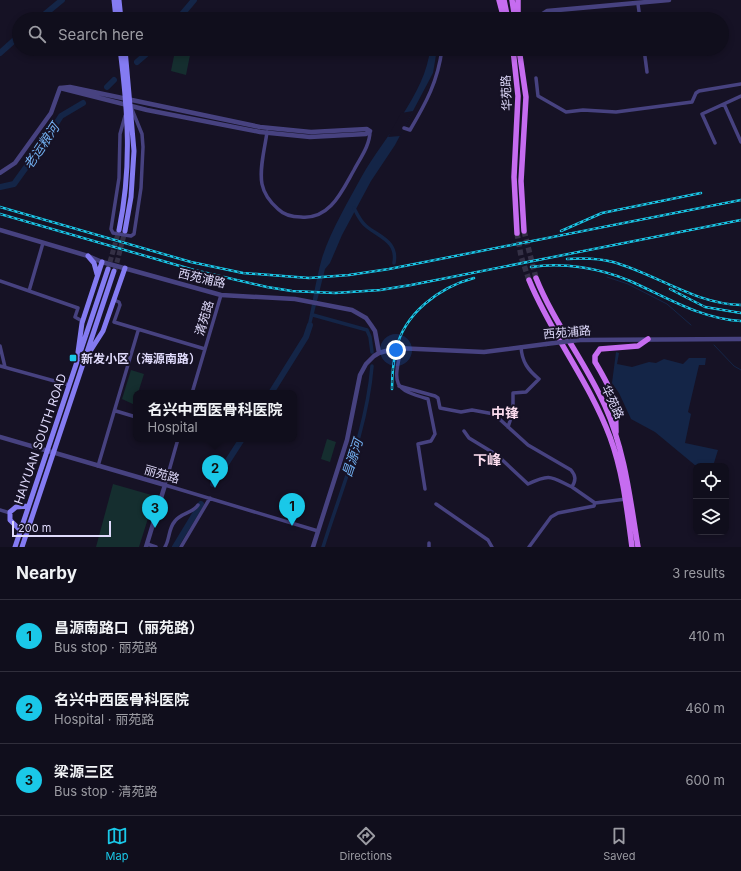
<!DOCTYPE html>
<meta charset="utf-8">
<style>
:root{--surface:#100e1c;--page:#1e1c29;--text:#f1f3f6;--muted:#9c9ca3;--line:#302e3b;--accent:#1ac8e8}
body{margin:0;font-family:Inter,"Noto Sans SC",sans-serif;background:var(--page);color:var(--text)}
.controls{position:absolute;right:12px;bottom:12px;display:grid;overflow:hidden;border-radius:8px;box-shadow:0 2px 6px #0003}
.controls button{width:36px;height:36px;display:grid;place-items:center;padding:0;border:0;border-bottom:1px solid var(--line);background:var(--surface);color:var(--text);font:20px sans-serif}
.scale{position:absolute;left:12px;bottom:10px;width:99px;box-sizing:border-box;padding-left:4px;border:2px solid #dfdafb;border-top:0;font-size:11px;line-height:14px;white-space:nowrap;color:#dfdafb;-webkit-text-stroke:3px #161225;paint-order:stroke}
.you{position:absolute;left:396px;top:350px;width:14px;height:14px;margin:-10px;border:3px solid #fff;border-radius:50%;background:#1a73e8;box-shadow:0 0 0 6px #1a73e833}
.badge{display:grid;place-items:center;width:26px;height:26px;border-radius:50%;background:var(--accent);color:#111;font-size:13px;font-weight:700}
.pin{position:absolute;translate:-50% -33px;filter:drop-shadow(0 1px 2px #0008)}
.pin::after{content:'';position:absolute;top:21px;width:14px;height:12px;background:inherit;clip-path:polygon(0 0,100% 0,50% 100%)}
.popup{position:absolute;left:133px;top:390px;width:164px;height:52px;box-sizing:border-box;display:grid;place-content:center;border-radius:8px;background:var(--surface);filter:drop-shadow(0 1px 3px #0005);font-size:13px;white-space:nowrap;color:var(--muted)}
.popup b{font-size:15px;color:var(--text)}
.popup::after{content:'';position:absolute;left:50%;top:100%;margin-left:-8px;border:8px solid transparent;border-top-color:var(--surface)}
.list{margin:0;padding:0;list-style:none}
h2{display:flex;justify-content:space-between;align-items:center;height:52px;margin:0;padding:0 16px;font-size:17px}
h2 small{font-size:13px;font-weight:400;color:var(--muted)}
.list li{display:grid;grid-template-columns:26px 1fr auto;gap:12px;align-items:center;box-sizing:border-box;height:72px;padding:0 16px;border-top:1px solid var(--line)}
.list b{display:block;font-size:15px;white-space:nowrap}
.list p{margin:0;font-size:13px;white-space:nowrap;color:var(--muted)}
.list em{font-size:13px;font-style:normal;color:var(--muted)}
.icon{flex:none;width:22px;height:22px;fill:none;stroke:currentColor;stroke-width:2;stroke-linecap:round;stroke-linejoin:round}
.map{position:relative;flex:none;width:741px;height:547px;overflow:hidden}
.search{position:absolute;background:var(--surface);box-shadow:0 2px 6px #0003;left:12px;right:12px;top:12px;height:44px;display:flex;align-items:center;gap:10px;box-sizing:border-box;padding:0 14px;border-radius:22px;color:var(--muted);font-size:15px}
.sheet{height:268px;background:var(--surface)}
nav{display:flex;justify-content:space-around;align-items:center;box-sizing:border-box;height:56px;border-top:1px solid var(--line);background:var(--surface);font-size:11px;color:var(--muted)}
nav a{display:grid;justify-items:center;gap:2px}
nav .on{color:var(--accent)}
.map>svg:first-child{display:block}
.green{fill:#152e2f}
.water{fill:#142547}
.pier{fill:#161225}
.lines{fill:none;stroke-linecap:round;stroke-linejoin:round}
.stream{stroke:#142547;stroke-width:1}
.canal{stroke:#142547;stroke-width:3.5}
.river{stroke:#142547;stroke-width:6}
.secondary-tunnel{stroke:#343045;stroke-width:5;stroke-dasharray:5 2.5;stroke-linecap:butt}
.primary-tunnel{stroke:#343045;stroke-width:5.5;stroke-dasharray:5.5 3;stroke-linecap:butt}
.minor{stroke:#474280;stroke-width:3.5}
.tertiary{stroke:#474280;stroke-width:4.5}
.secondary{stroke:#847bf2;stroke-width:5}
.primary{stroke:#c66cf0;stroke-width:5.5}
.rail-casing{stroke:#1ac8e8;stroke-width:2.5}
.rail{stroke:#161225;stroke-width:1;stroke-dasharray:3;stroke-linecap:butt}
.tertiary-bridge{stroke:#474280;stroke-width:4.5}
.poi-dot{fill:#1ac8e8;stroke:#161225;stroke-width:1.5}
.labels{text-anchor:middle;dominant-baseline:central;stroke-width:4;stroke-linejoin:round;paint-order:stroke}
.street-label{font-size:12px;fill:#dfdafb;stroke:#161225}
.poi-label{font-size:12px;font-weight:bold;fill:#dfdafb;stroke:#161225;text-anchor:start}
.water-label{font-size:13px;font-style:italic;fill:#72b0f1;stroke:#161225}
.quarter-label{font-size:14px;font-weight:bold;fill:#fbdcee;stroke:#161225}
</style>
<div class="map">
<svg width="741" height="547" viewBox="0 0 741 547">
<rect width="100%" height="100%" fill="#161225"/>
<path class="green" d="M 175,51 L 190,55 L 186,75 L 171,71 Z
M 131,370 L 144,374 L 138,393 L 136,393 L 135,405 L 122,399 Z
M 327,439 L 336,442 L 330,462 L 321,459 Z
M 113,484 L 155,496 L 139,547 L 96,547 Z"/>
<path class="water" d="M 437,14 L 499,15 L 500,19 L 435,19 Z
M 430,49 L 437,49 L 433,73 L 395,145 L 371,181 L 342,235 L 330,263 L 325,269 L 309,333 L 306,332 C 312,308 315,283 322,258 C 330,232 349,200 362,176 C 383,139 426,93 430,49 Z
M 616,352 L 619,353 L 617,364 L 632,367 L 649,362 L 656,363 L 664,359 L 683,364 L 689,358 L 706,358 L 705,365 L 699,365 L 688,412 L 691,414 L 685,443 L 718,450 L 713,466 L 696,466 L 655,432 L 631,419 L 619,393 L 612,383 Z"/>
<path class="pier" d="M 413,111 L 400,136 L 388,137 L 401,113 Z"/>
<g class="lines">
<path class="stream" d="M 607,277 L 628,284 L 667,304 L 691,325
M 714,345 L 734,366 L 741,370"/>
<path class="canal" d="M 354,208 C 357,214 360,221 366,226 C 379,237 398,241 394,263
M 313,315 L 367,330 L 370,337 L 372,352
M 323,547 C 342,487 367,429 372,366"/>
<path class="river" d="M 39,19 L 62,0
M 178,19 L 194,0
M 0,53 L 19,36
M 137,62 L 152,49
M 107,87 L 114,80
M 0,187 L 14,184 L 45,141 L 61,116 L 83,103
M 271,393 L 306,337 L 310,325
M 213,484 L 242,439
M 175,547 L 201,504"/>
<path class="secondary-tunnel" d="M 108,269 L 119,230
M 115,270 L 125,231"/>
<path class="primary-tunnel" d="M 524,231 L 536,278
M 517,233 L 521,256 L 529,280"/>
<path class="minor" d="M 638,4 L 640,19
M 644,49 L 647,72
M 536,78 L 538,96 L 566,112 L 583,110 L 616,112 L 692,102 L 696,93 L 699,91 L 741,84
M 724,104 L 741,142
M 125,116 L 120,134 L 119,178 L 111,229 L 113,233 L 131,236 L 134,234 L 141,188 L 143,147 L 142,134 L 131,107
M 404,128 L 410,130 C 426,103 438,81 442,49
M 267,132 C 265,148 259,168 262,184 C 264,194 270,202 278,209 C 284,215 293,217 301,217 C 330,220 342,191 354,170 C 361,157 370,145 370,131
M 715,143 L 702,114 L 741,96
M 0,281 L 78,308 L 75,317 L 82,321
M 29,291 L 43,243
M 114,300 L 119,302 L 120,305 L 114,322 L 205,349
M 0,346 L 5,367
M 401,349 C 393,385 393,389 428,399 L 435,434 L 431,441 L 418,444 L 425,489
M 0,366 L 69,385
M 399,386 L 435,396 L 438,398 L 440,408 L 461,412 L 472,410 L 494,414 L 528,445 L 571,470 C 576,476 576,480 572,487 L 595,503 L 626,499
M 192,393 L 221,295
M 116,411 L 136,417
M 508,427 L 513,412 L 513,393 L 526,392 L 539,379 C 528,370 522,362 521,347
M 464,431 L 469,438 L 497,455 L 528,484 C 551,473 551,477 572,487
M 178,439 L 165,485 L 318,531
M 98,466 L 138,331
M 436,504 L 488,540 L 492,547
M 0,510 L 10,513
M 429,543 L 429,547
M 147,544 L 156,547
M 165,547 C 170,539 168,529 175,521 C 181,513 193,513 198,505
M 181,547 L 210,498
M 529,547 L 551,517 L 558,513 L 594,506 L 595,503"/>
<path class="tertiary" d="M 535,19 L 547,11 L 669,0
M 70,87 L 260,127 L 311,132 L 367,129 L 370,131 L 366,134 L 310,137 L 260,132 L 147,110 L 60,88 Z
M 0,173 L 15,163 L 51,113 L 60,88
M 0,230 L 88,256 L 102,262 L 221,295 L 295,299 L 352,310 L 366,318 L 371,325 L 375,331 L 379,353
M 579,340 L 741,339
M 0,437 L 165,485 L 146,547
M 313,547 L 347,440 L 360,375 L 366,364 L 374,356 L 379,353 L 396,348 L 484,352 L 546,344"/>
<path class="secondary" d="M 114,0 L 116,19
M 119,0 L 121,19
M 125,49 L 134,151 L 131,197 L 125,231
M 119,230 C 132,167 128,112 120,49
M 88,256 L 94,263 L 97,274
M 78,352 L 82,323 L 102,262
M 87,356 L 103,331 L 125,268
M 20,530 L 10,520 L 10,512 L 16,507 L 28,506
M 15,547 L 108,269
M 22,547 L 114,271"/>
<path class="primary" d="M 499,0 L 504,19
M 504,0 L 507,15
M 512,0 L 515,19
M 518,0 L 518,19
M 513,49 L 518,96 L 514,177 L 517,233
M 519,49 L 526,97 L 521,181 L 524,231
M 536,278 C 554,323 585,361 605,406 C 625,451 630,499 638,547
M 529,280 C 551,334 589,381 610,437 C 623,472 627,510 632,547
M 616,432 C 616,397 612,391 595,362 L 595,356 L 600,349 L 638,346 L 648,339"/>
<defs>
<path id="rail" d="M 0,207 L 191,262 L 243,273 L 309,278 L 349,275 L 389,269 L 741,200
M 0,214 L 194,270 L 267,287 L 292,291 L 335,293 L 380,290 L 411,285 L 741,220
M 561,231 L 602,213 L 701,193
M 567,259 C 583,258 598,258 613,262 C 656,274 695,304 741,305
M 531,267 C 563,262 600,268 630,281 C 666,297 701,319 741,321
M 670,289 L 705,307 L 741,313
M 392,389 C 392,376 393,363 396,350 C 404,313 440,287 474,278"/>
</defs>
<use href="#rail" class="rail-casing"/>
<use href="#rail" class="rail"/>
<path class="tertiary-bridge" d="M 546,344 L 579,340"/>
</g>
<rect class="poi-dot" x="69" y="354" width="8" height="8" rx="2"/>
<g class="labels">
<g class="street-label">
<text transform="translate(506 93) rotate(-92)">华苑路</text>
<text transform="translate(202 278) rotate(13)">西苑浦路</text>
<text transform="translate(204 318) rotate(-73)">清苑路</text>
<text transform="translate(567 332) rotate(-5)">西苑浦路</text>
<text transform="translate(613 402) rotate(65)">华苑路</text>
<text transform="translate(40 439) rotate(-71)">HAIYUAN SOUTH ROAD</text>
<text transform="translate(162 474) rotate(16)">丽苑路</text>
</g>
<g class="poi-label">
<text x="81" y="358">新发小区（海源南路）</text>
</g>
<g class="water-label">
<text transform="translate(41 146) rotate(-56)">老运粮河</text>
<text transform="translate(352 458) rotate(-72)">昌源河</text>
</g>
<g class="quarter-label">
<text x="505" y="412">中锋</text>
<text x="487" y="459">下峰</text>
</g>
</g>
</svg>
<div class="controls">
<button><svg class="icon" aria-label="locate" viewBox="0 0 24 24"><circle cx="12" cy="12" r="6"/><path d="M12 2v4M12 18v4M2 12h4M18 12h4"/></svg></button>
<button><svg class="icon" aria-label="layers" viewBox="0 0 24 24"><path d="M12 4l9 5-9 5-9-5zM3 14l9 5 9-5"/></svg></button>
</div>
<div class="scale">200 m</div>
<div class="you"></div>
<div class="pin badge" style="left:292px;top:526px">1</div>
<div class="pin badge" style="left:215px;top:488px">2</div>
<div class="popup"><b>名兴中西医骨科医院</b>Hospital</div>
<div class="pin badge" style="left:155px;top:528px">3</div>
<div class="search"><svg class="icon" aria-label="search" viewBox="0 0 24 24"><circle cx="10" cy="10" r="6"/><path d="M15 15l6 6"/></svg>Search here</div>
</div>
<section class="sheet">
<h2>Nearby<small>3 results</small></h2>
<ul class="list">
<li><span class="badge">1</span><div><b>昌源南路口（丽苑路）</b><p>Bus stop · 丽苑路</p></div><em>410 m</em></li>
<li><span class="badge">2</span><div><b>名兴中西医骨科医院</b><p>Hospital · 丽苑路</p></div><em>460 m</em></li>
<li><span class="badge">3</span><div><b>梁源三区</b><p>Bus stop · 清苑路</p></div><em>600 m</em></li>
</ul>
</section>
<nav>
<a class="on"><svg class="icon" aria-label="map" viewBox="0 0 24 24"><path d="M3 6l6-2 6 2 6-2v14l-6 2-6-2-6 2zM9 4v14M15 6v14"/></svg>Map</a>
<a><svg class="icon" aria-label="directions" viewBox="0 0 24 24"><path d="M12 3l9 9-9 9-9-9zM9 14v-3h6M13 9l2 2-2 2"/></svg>Directions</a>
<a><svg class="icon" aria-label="saved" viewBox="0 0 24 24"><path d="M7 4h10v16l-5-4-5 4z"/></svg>Saved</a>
</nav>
